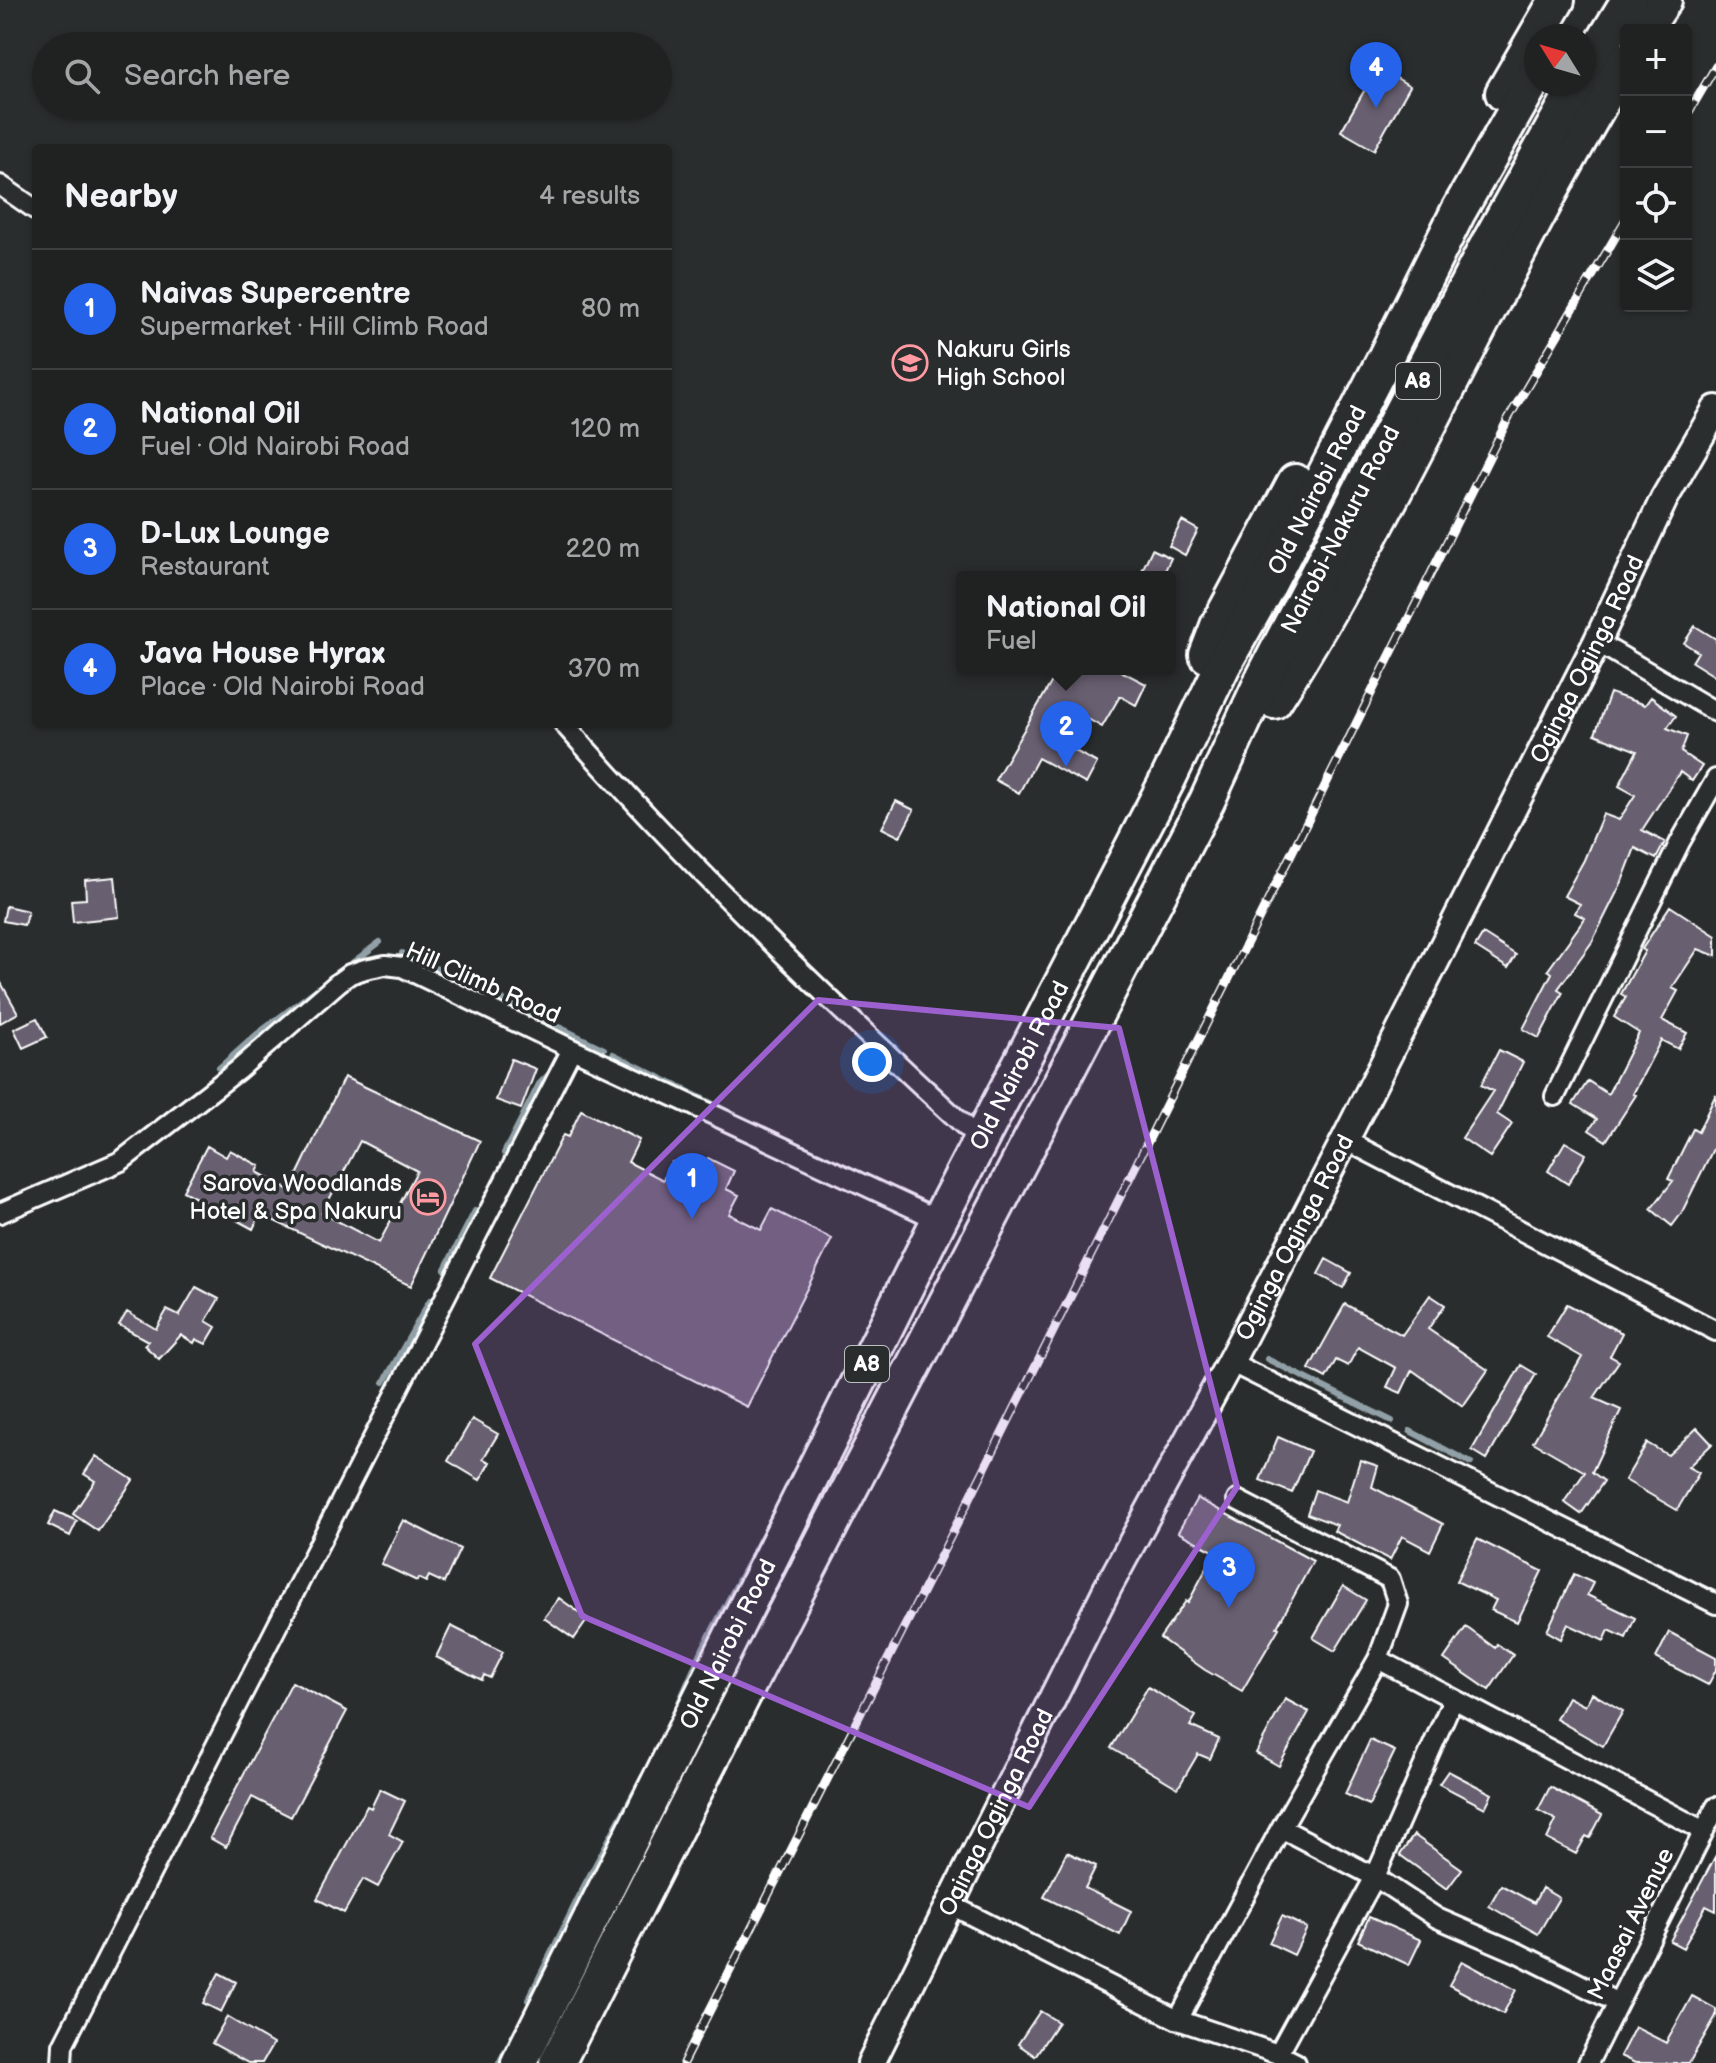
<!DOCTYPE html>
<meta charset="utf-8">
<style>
:root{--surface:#202222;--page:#282a2a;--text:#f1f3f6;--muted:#a2a4a5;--line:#3d3f40;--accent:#2563eb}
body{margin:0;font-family:"Balsamiq Sans",sans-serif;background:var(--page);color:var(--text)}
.controls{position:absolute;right:24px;top:24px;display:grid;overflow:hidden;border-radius:8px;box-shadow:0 2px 6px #0004}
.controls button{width:72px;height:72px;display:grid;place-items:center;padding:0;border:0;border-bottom:2px solid var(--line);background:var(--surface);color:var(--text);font:40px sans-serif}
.compass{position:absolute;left:1524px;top:24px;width:72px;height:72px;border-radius:50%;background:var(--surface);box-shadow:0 2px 6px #0004;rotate:307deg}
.you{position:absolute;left:872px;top:1062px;width:28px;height:28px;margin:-20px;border:6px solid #fff;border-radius:50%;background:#1a73e8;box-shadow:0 0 0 12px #1a73e833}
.badge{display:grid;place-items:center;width:52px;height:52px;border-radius:50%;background:var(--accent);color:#fff;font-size:26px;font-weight:700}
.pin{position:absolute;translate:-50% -66px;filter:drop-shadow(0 2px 4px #0008)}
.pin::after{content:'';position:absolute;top:42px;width:28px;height:24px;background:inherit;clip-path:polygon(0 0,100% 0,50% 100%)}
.popup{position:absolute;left:956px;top:571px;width:220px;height:104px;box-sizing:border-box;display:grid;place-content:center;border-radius:8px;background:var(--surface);filter:drop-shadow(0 2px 6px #0005);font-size:26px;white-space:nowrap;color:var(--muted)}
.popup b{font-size:30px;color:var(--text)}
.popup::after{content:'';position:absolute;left:50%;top:100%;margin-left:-16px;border:16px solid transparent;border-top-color:var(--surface)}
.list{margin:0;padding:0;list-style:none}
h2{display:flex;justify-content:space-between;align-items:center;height:104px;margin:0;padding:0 32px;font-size:34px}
h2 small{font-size:26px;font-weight:400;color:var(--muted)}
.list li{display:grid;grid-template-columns:52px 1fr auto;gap:24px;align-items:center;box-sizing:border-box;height:120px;padding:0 32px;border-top:2px solid var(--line)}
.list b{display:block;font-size:30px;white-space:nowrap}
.list p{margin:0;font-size:26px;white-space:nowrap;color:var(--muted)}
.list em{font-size:26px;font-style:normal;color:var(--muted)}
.icon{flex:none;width:44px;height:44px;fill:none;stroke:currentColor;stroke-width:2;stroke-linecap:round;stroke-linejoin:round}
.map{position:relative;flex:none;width:1716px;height:2063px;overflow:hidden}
.search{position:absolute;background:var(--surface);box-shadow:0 2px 6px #0004;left:32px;top:32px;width:640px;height:88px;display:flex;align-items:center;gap:20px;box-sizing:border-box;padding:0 28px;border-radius:44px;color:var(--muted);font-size:30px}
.panel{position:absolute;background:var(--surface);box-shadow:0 2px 6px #0004;left:32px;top:144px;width:640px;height:584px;border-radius:8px}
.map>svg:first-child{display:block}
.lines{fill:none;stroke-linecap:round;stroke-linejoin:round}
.stream{stroke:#91a1a7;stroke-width:6}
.building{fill:#675e6f;stroke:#fff;stroke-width:2;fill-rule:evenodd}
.street-casing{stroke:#fff;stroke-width:24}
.secondary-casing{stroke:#fff;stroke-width:32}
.highway-casing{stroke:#fff;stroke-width:40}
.street{stroke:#2a2d2e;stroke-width:18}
.secondary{stroke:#2a2d2e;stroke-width:26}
.highway{stroke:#2a2d2e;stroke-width:34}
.rail-casing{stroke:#fff;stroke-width:9}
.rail{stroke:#2a2d2e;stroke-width:6;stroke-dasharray:18;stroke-linecap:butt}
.marked{fill:#9c61cf;fill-opacity:0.2;stroke:#9c61cf;stroke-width:6;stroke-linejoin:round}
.labels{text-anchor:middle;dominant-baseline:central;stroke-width:7;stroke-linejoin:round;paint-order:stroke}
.shield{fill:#2a2d2e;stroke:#bfc0c0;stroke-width:2}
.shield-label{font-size:22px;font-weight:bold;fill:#fff}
.poi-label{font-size:24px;fill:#fff;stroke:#2a2d2e;text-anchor:start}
.street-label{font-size:24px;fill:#fff;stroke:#2a2d2e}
</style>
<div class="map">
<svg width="1716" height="2063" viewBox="0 0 1716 2063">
<rect width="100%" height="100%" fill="#2a2d2e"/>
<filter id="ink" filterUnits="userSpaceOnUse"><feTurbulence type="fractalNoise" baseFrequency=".0125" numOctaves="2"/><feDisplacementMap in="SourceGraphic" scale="16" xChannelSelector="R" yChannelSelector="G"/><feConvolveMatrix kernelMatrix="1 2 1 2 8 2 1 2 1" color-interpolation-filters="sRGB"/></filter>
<g filter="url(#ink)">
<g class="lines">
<path class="stream" d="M 402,953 L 464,981
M 344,969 L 380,942
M 473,985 L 604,1049
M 613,1054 L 727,1111
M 219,1068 L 256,1035 L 325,983
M 504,1153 L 539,1084 L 553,1070
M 445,1269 L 475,1211
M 1267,1359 L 1392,1421
M 384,1382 L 430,1300
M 1410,1431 L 1471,1463
M 1585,1548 L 1610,1562
M 670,1723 L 703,1648 L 779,1504
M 528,2000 L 584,1886 L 643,1776
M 499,2063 L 517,2028"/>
</g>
<path class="building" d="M 1378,67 L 1410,86 L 1374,150 L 1341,131 Z
M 1182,521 L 1198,530 L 1185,555 L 1169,546 Z
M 1152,549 L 1171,558 L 1162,577 L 1139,577 Z
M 1695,626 L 1716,639 L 1716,677 L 1692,662 L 1698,652 L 1684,643 Z
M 1059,669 L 1117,669 L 1146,684 L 1136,705 L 1120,696 L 1102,727 L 1067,707 L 1050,737 L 1097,763 L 1086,784 L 1038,758 L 1019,793 L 995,780 Z
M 1610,693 L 1645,705 L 1651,697 L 1676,716 L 1667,728 L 1687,736 L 1681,752 L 1702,766 L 1692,781 L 1680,772 L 1642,830 L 1665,842 L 1656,859 L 1635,848 L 1621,884 L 1592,942 L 1558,989 L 1563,992 L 1539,1038 L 1523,1029 L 1552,973 L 1548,970 L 1585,918 L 1575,913 L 1580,904 L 1564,896 L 1584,860 L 1603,814 L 1619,820 L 1635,795 L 1619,786 L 1637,751 L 1595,734 Z
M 896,801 L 914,810 L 900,837 L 882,828 Z
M 115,877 L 119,917 L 73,922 L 71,900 L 86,899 L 85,880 Z
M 6,906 L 28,911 L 24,925 L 3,921 Z
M 1670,906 L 1716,936 L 1716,956 L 1698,949 L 1672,988 L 1678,991 L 1662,1020 L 1687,1033 L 1678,1049 L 1661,1040 L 1633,1094 L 1636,1095 L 1606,1141 L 1589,1130 L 1597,1119 L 1573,1104 L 1588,1081 L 1608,1094 L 1639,1033 L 1614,1017 L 1626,997 L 1621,994 L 1645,951 L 1642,949 Z
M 1483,934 L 1516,955 L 1508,968 L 1475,947 Z
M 0,981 L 18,1013 L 0,1023 Z
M 37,1018 L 47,1037 L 23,1048 L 14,1029 Z
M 1499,1050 L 1523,1062 L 1497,1114 L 1512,1124 L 1490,1157 L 1462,1138 L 1493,1091 L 1481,1085 Z
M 511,1059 L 536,1069 L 521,1109 L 496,1100 Z
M 344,1077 L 480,1141 L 411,1286 L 260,1214 L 253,1229 L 183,1191 L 207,1146 L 226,1157 L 230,1150 L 260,1166 L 257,1172 L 290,1190 ZM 360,1141 L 417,1171 L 379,1243 L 322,1213 Z
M 1716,1094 L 1716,1143 L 1681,1214 L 1672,1226 L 1651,1209 L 1673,1181 L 1668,1179 L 1693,1129 L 1698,1132 Z
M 581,1110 L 639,1140 L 628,1162 L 663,1180 L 672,1162 L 699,1176 L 708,1158 L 734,1171 L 726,1189 L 739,1195 L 729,1214 L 761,1230 L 772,1209 L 832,1239 L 747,1407 L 490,1278 L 563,1135 L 568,1137 Z
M 1565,1142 L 1586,1154 L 1568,1184 L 1548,1171 Z
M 1326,1259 L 1351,1273 L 1343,1288 L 1318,1274 Z
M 196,1287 L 219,1299 L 206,1321 L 216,1327 L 206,1344 L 196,1339 L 194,1343 L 181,1335 L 159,1359 L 144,1345 L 148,1341 L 119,1325 L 127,1312 L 156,1329 L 167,1310 L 179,1316 Z
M 1430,1295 L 1445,1305 L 1428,1329 L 1488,1370 L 1463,1406 L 1412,1370 L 1401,1393 L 1387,1387 L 1396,1368 L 1358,1347 L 1348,1366 L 1336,1360 L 1326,1378 L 1309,1369 L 1345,1304 L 1402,1335 Z
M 1567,1304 L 1622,1333 L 1610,1356 L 1619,1361 L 1594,1398 L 1621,1410 L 1592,1472 L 1604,1481 L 1581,1514 L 1564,1502 L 1585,1472 L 1533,1442 L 1582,1357 L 1547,1337 Z
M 1521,1365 L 1536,1374 L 1487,1459 L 1472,1450 Z
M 472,1419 L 498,1434 L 483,1459 L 490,1462 L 480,1480 L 448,1461 Z
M 1697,1428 L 1712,1444 L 1688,1467 L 1699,1473 L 1677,1510 L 1625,1480 L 1647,1443 L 1668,1455 Z
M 1278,1437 L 1310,1451 L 1292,1493 L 1260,1480 Z
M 96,1456 L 133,1480 L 98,1531 L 73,1514 L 95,1481 L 84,1474 Z
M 1360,1460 L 1378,1466 L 1372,1487 L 1443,1524 L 1430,1551 L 1402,1536 L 1390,1560 L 1334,1531 L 1337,1525 L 1307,1514 L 1315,1490 L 1347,1502 Z
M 1197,1498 L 1313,1561 L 1277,1627 L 1279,1628 L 1242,1691 L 1205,1670 L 1160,1638 L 1186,1601 L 1188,1603 L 1215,1552 L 1178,1532 Z
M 55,1511 L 77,1521 L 70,1536 L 48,1525 Z
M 403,1520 L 460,1549 L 444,1583 L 429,1576 L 426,1582 L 418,1578 L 417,1581 L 381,1564 Z
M 1477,1539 L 1542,1571 L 1517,1622 L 1491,1610 L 1496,1600 L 1456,1581 Z
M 1574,1574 L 1593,1583 L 1587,1595 L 1635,1618 L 1626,1638 L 1609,1630 L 1604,1641 L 1568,1624 L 1561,1639 L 1547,1631 Z
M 1343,1586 L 1366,1600 L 1335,1651 L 1313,1638 Z
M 559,1598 L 588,1619 L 574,1639 L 544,1618 Z
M 451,1626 L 503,1652 L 490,1678 L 484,1675 L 482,1680 L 436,1657 Z
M 1466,1627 L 1495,1648 L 1497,1644 L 1513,1655 L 1489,1690 L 1444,1659 Z
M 1669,1632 L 1716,1657 L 1716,1670 L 1708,1685 L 1656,1658 Z
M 292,1682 L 347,1711 L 291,1817 L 252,1797 L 226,1847 L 210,1838 Z
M 1148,1687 L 1196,1716 L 1190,1726 L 1219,1739 L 1210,1759 L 1198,1754 L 1178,1788 L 1111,1748 Z
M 1592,1693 L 1623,1711 L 1603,1746 L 1556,1719 L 1568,1697 L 1585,1706 Z
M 1285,1699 L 1309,1712 L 1279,1766 L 1256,1753 Z
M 1370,1740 L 1395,1751 L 1369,1805 L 1345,1794 Z
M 1448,1771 L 1492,1794 L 1485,1808 L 1439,1784 Z
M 1550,1787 L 1602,1815 L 1590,1838 L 1586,1836 L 1576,1854 L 1547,1839 L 1556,1820 L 1538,1810 Z
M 380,1789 L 405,1801 L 389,1834 L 403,1842 L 378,1887 L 363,1879 L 344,1913 L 317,1899 L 367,1806 L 371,1808 Z
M 1414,1835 L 1462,1869 L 1447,1889 L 1400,1855 Z
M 1067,1852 L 1096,1866 L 1085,1888 L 1131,1911 L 1120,1935 L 1044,1897 Z
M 1716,1855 L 1716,1911 L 1706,1906 L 1683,1948 L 1670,1941 Z
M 1501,1885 L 1534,1903 L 1542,1888 L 1559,1898 L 1538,1934 L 1489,1906 Z
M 1282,1916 L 1307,1928 L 1294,1955 L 1269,1943 Z
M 1369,1917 L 1421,1940 L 1409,1965 L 1358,1941 Z
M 1462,1961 L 1516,1990 L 1503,2014 L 1449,1985 Z
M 219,1973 L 236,1982 L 221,2012 L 203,2003 Z
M 1692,1996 L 1716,2009 L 1716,2016 L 1689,2063 L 1635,2063 L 1620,2056 L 1635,2027 L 1666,2043 Z
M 1040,2011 L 1058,2022 L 1035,2056 L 1018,2044 Z
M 227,2017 L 273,2044 L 262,2063 L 248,2063 L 212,2043 Z"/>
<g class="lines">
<defs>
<path id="street" d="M 0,185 L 36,210
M 1597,642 L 1716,712
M 564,724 C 694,872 837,1008 981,1141
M 1555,1096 L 1680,842 L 1716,779
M 1345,1140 L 1716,1331
M 0,1213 L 121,1161 L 238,1070 L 339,982 L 350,974 L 365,969 L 385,965 L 402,967 L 572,1049 L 939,1220
M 1230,1362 L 1716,1604
M 1378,1659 L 1704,1831
M 1281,1828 L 1375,1877 L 1437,1918 L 1518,1953 L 1618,2003
M 951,1905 L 1178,2020 L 1278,2054 L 1296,2063
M 1178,2020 L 1281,1828 L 1378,1659 L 1398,1604 L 1390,1579 L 1237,1500
M 1278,2054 L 1375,1877 L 1453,1699
M 62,2063 L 63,2045 L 572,1049
M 1588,2063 L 1716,1807"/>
<g id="secondary">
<path id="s1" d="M 871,2063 L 1107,1589 L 1230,1362 L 1345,1140 L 1597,642 L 1664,499 L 1716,409"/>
</g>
<g id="highway">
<path d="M 1644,30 L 1664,0"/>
<path d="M 1584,74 L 1629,0"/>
<path d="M 1503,93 L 1557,0"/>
<path d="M 1207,655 L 1218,626 L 1295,482"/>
<path d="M 1274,701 C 1405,495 1499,268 1626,60"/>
<path id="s2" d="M 519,2063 L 939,1220 L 1167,781 L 1222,667 L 1268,585 L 1385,358 L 1458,212 L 1536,75"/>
<path id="s3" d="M 557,2063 L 766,1650 L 1207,801 L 1262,681 L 1486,248 L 1578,84"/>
</g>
</defs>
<use href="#street" class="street-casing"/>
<use href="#secondary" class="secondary-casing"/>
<use href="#highway" class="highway-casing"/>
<use href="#street" class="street"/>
<use href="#secondary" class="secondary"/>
<use href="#highway" class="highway"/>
<defs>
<path id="rail" d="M 1686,117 L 1716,66
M 683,2063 L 963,1512 L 1508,419 L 1626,219"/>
</defs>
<use href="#rail" class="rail-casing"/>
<use href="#rail" class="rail"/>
</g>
</g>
<path class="marked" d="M 818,1000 L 1119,1028 L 1237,1487 L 1029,1807 L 582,1616 L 475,1344 Z"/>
<defs>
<symbol id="school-ring" viewBox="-11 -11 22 22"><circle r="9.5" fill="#2a2d2e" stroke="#ff9aa2" stroke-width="1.5"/><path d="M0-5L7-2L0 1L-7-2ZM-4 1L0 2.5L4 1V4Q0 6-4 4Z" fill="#ff9aa2"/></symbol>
<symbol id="hotel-ring" viewBox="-11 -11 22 22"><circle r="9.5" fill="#2a2d2e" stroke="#ff9aa2" stroke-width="1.5"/><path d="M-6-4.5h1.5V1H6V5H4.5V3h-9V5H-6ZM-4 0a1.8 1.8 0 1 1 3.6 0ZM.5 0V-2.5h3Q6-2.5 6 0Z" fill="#ff9aa2"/></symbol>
</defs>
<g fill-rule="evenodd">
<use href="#school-ring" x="890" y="343" width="40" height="40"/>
<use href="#hotel-ring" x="408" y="1177" width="40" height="40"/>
</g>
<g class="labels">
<g class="shield">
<rect x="1396" y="363" width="44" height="36" rx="6"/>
<rect x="845" y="1346" width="44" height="36" rx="6"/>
</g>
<g class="shield-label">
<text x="1418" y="381">A8</text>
<text x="867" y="1364">A8</text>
</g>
<g class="poi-label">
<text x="936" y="349">Nakuru Girls<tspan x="936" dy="28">High School</tspan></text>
<text x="402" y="1183" text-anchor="end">Sarova Woodlands<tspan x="402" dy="28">Hotel &amp; Spa Nakuru</tspan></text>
</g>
<g class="street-label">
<text stroke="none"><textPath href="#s2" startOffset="1764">Old Nairobi Road</textPath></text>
<text stroke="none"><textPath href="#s3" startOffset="1722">Nairobi-Nakuru Road</textPath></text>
<text stroke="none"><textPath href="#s1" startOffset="1576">Oginga Oginga Road</textPath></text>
<text transform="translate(483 983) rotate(24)">Hill Climb Road</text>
<text stroke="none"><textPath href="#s2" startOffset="1116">Old Nairobi Road</textPath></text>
<text stroke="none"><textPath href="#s1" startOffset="928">Oginga Oginga Road</textPath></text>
<text stroke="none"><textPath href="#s2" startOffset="468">Old Nairobi Road</textPath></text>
<text stroke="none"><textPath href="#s1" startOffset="280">Oginga Oginga Road</textPath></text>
<text transform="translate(1631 1924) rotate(-64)">Maasai Avenue</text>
</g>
</g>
</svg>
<div class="controls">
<button>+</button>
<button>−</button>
<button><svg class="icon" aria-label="locate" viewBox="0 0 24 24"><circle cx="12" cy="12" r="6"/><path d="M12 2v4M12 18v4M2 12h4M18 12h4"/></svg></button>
<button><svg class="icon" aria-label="layers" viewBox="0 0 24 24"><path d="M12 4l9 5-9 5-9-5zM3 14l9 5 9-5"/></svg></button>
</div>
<svg class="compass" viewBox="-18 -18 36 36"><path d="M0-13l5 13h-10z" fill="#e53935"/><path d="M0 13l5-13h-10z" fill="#a2a4a5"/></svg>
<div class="you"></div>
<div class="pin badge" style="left:692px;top:1219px">1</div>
<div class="pin badge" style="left:1066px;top:767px">2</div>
<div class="popup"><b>National Oil</b>Fuel</div>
<div class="pin badge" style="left:1229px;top:1608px">3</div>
<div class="pin badge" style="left:1376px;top:108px">4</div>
<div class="search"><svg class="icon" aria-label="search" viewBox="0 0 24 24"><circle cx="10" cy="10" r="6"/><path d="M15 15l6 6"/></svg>Search here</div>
<section class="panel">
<h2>Nearby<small>4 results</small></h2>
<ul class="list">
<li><span class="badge">1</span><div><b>Naivas Supercentre</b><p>Supermarket · Hill Climb Road</p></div><em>80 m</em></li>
<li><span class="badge">2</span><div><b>National Oil</b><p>Fuel · Old Nairobi Road</p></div><em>120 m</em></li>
<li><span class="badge">3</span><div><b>D-Lux Lounge</b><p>Restaurant</p></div><em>220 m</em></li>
<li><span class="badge">4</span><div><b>Java House Hyrax</b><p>Place · Old Nairobi Road</p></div><em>370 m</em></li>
</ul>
</section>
</div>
